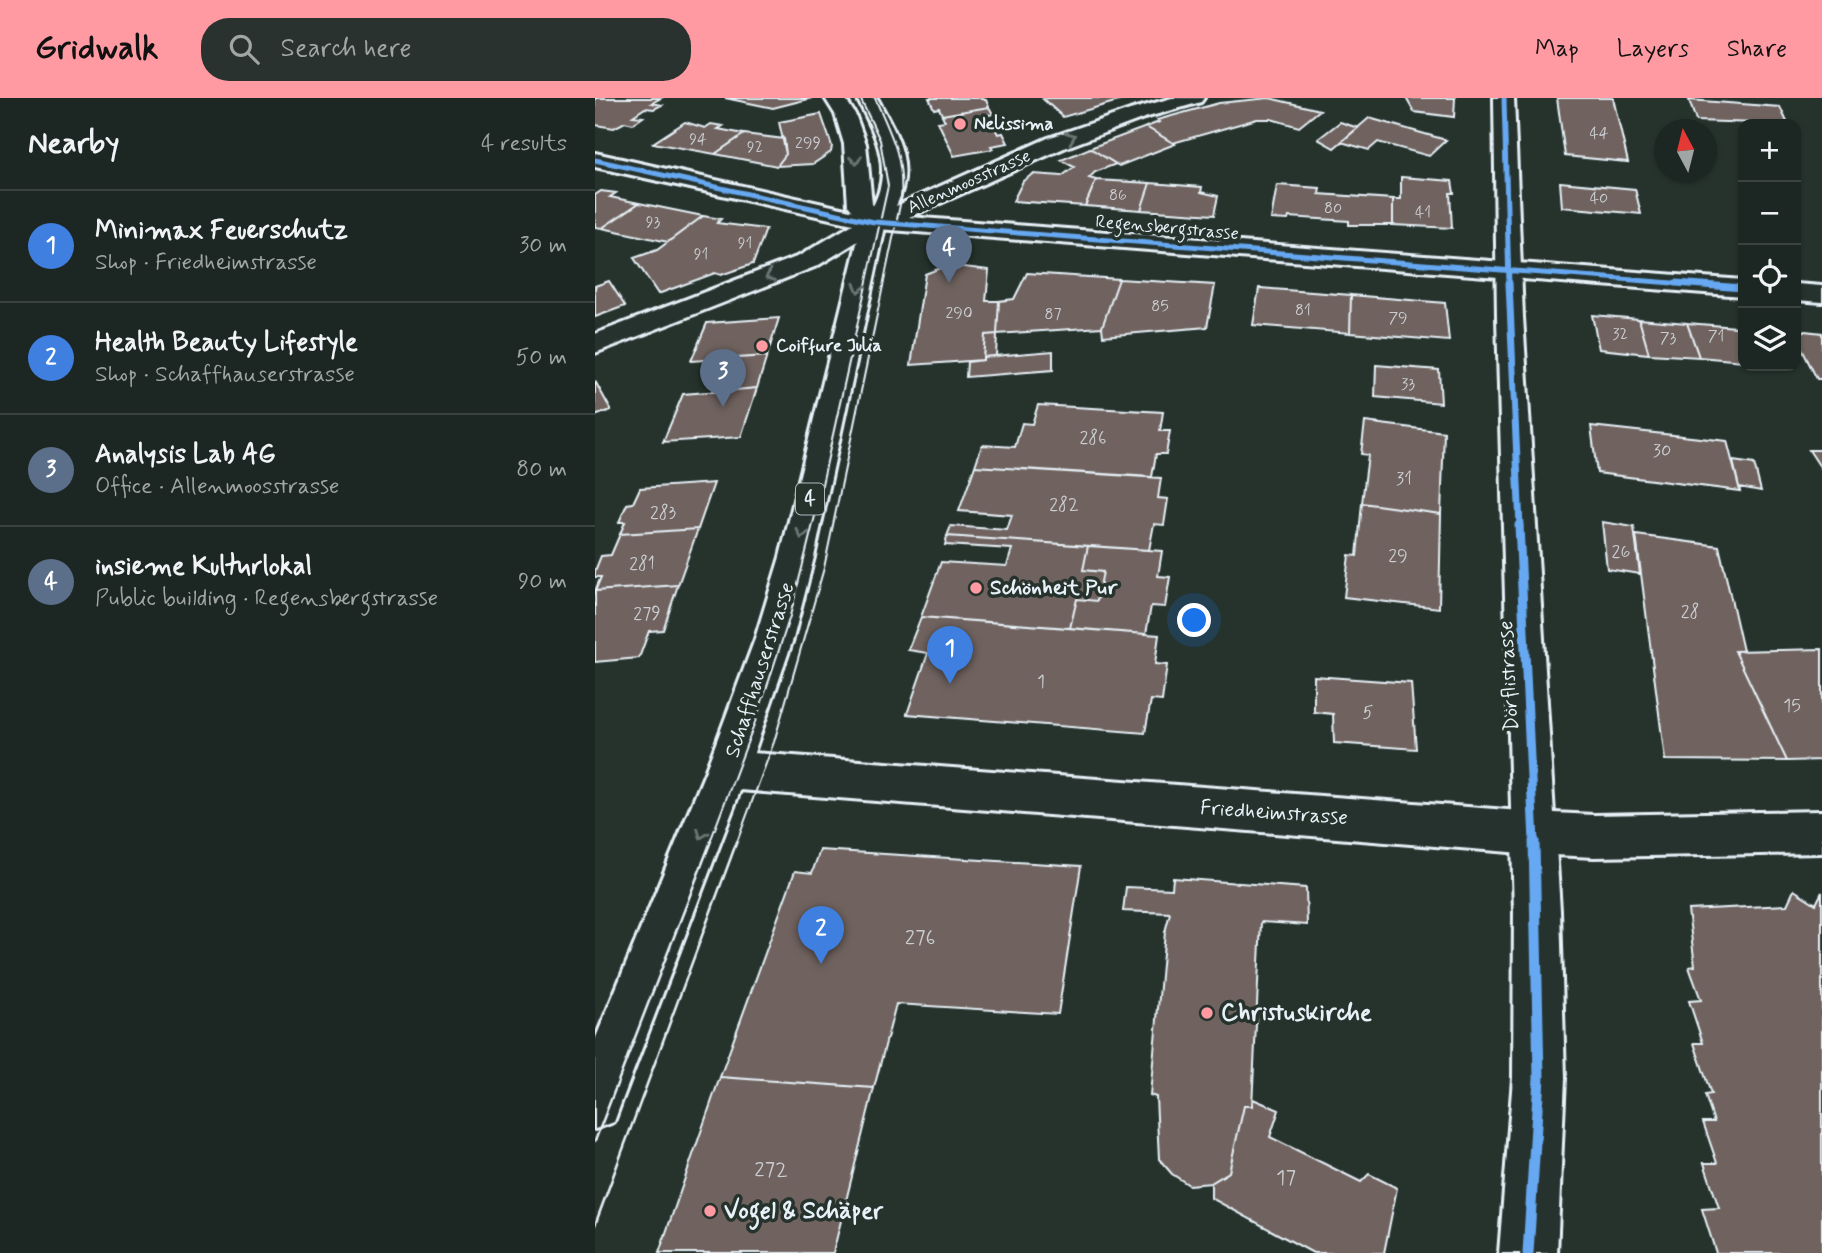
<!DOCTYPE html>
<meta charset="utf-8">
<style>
:root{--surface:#1c2622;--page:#29322f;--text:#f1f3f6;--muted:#a0a5a5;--line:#3a4340;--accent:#ff9aa2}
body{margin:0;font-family:Mynerve,sans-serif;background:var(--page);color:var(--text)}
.controls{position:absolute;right:21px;top:21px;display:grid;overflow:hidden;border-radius:14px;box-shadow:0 2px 5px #0004}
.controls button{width:63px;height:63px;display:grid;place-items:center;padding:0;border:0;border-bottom:2px solid var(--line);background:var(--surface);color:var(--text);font:35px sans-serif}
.compass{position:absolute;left:1059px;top:21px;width:63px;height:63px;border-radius:50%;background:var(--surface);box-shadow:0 2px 5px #0004;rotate:353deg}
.you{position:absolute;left:600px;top:523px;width:24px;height:24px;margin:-18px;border:5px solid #fff;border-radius:50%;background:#1a73e8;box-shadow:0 0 0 10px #1a73e833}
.badge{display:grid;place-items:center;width:46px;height:46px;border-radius:50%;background:var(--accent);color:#fff;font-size:23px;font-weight:700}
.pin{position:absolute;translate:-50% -58px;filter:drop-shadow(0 2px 4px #0008)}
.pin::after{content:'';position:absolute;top:37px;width:24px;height:21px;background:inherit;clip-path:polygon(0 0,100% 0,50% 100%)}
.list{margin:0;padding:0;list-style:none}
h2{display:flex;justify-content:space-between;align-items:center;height:91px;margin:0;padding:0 28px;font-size:30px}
h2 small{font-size:23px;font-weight:400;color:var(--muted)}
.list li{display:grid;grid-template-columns:46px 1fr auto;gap:21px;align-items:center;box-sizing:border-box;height:112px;padding:0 28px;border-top:2px solid var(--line)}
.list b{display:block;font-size:26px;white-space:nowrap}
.list p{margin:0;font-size:23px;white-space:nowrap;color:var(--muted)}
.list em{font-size:23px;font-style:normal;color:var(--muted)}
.icon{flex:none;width:38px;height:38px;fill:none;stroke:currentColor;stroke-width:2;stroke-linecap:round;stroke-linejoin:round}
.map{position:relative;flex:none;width:1227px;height:1155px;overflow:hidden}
header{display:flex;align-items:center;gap:42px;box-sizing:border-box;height:98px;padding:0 35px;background:var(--accent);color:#111}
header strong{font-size:33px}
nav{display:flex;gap:38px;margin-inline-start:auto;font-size:24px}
.search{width:490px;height:63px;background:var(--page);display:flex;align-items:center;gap:18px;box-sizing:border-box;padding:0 24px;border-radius:28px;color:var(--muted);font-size:26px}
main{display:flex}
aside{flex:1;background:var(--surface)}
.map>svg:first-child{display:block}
.building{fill:#6f635e;stroke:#e8f1f8;stroke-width:2}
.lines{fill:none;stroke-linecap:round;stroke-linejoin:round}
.minor-casing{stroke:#e8f1f8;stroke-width:6}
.major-casing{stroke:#e8f1f8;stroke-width:6}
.minor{fill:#26332d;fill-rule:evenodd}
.major{fill:#26332d;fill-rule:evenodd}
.tram-far1{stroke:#e8f1f8;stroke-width:2}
.tram{stroke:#e8f1f8;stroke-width:2.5}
.cycleway-far3-casing{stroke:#26332d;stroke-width:8}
.cycleway-far2-casing{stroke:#26332d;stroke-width:10}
.cycleway-far1-casing{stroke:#26332d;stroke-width:13}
.cycleway-casing{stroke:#26332d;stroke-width:16}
.cycleway-far3{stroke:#66a8f1;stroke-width:5}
.cycleway-far2{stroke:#66a8f1;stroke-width:7}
.cycleway-far1{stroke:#66a8f1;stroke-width:9}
.cycleway{stroke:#66a8f1;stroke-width:11}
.oneway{stroke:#6a7674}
.poi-dot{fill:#ff9aa2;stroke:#26332d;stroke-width:2.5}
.labels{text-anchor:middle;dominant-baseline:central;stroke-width:7;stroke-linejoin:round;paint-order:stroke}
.far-number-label{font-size:16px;fill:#caced2}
.far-poi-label{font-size:18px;font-weight:bold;fill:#e8f1f8;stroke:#26332d;text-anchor:start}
.far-street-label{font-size:18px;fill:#e8f1f8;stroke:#26332d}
.number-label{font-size:18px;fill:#caced2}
.shield{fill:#26332d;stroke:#aeb8bb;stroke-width:2}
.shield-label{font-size:19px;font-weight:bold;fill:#e8f1f8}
.poi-label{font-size:21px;font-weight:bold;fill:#e8f1f8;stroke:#26332d;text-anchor:start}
.street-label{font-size:21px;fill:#e8f1f8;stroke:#26332d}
.near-number-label{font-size:21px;fill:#caced2}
.near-poi-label{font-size:24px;font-weight:bold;fill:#e8f1f8;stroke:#26332d;text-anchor:start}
</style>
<header>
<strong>Gridwalk</strong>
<div class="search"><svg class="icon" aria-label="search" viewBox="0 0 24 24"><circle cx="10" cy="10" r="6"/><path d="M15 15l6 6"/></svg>Search here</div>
<nav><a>Map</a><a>Layers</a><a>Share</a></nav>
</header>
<main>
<aside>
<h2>Nearby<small>4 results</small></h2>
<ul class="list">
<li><span class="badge" style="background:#3f7fe0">1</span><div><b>Minimax Feuerschutz</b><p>Shop · Friedheimstrasse</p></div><em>30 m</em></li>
<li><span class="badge" style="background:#3f7fe0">2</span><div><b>Health Beauty Lifestyle</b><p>Shop · Schaffhauserstrasse</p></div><em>50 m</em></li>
<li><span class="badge" style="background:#5c6f8a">3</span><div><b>Analysis Lab AG</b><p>Office · Allenmoosstrasse</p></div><em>80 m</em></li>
<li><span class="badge" style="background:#5c6f8a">4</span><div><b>insieme Kulturlokal</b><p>Public building · Regensbergstrasse</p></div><em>90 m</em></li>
</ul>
</aside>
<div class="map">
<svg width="1227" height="1155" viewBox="0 0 1227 1155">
<rect width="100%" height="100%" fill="#26332d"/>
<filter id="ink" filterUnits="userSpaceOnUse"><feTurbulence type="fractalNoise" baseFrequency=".0143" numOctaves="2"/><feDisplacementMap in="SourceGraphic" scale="14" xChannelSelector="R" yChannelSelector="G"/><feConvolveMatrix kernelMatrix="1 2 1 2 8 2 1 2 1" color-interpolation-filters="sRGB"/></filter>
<g filter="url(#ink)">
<path class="building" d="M 0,0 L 66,0 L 57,5 L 67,7 L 59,11 L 50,10 L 38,18 L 48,19 L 38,26 L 30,24 L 19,30 L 0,27 Z
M 130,0 L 217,0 L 178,10 Z
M 334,0 L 385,0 L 391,2 L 394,9 L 347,17 L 344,10 L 339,11 Z
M 534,0 L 468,19 L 448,1 L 453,0 Z
M 674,0 L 725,12 L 704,29 L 676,21 L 662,21 L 578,45 L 551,29 L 564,24 L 562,22 L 624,5 Z
M 811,0 L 860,0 L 859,19 L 819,14 Z
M 962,0 L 1018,0 L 1033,64 L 970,58 Z
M 1094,2 L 1185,9 L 1193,26 L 1101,23 Z
M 394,9 L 398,16 L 393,17 L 403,36 L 408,35 L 413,45 L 396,48 L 398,51 L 359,58 L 343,24 L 350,23 L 347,17 Z
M 226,16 L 237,48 L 236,54 L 218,66 L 182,68 L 191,56 L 184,24 Z
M 774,20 L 851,42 L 834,58 L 783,44 L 774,52 L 746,44 Z
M 90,24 L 110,30 L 116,26 L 128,28 L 123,31 L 149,36 L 120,56 L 58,45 Z
M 745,24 L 763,30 L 739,50 L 723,41 Z
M 551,29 L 580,46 L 524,68 L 495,50 Z
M 149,36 L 189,41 L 191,56 L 182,68 L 120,56 Z
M 495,50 L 521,66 L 500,74 L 494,80 L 501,82 L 490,108 L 418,103 L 428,83 L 438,76 L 467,78 L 479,69 L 466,62 Z
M 806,79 L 857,83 L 859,95 L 855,95 L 857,130 L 798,127 L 798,101 L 806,101 Z
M 501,82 L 555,85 L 546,112 L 490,108 Z
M 965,84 L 1040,91 L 1046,116 L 967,109 Z
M 555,85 L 607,89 L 606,94 L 623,98 L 619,117 L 546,112 Z
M 682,87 L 725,90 L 724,96 L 798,101 L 798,127 L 754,127 L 754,123 L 694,119 L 693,122 L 676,121 Z
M 6,93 L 21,95 L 15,99 L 44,105 L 7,130 L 0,129 L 0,97 Z
M 44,105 L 108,118 L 73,144 L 7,130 Z
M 108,118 L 126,121 L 122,125 L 171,131 L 158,166 L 126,177 L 120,175 L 63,196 L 39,160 L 62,152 Z
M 353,167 L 394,172 L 391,203 L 404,203 L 402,236 L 390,237 L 388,262 L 316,267 L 330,176 Z
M 432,175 L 524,181 L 507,229 L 402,236 L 404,203 L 419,201 Z
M 524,181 L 620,187 L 612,229 L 508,238 L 507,229 Z
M 14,183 L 30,208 L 0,219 L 0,188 Z
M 664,190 L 756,197 L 755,235 L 658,227 Z
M 756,197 L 850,205 L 854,243 L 755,235 Z
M 997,217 L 1044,221 L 1054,256 L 1004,251 Z
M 184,220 L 172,258 L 96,263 L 112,225 Z
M 1044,221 L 1092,225 L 1104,259 L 1054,256 Z
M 1092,225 L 1141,229 L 1148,248 L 1148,263 L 1104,259 Z
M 1201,232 L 1227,235 L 1227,281 L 1222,281 L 1201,239 Z
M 402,236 L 401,258 L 388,259 L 390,237 Z
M 458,253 L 458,272 L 371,279 L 372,264 L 388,262 L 388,259 Z
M 172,258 L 162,290 L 117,294 L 129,261 Z
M 781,267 L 844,272 L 846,305 L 780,299 Z
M 0,283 L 16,312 L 0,318 Z
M 162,290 L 146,339 L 68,344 L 88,296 Z
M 443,307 L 568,314 L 565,333 L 575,333 L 571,356 L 561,356 L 557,379 L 380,368 L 387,347 L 420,349 L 427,325 L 437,326 Z
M 770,324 L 849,334 L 846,416 L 767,405 L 773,357 L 766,356 Z
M 996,328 L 1132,343 L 1145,393 L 1002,375 Z
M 1214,352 L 1227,352 L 1227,372 Z
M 1138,363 L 1159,366 L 1166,393 L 1144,389 Z
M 380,368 L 566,380 L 563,400 L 573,401 L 569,427 L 559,426 L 554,452 L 352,438 L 356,428 L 412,432 L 417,417 L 364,413 Z
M 119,385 L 103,431 L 25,436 L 30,424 L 24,424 L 32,406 L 38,405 L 45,390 Z
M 767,405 L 846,416 L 844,510 L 749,499 L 754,457 L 762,458 Z
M 1007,424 L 1039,429 L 1045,476 L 1012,471 Z
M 103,431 L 83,487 L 0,493 L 6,479 L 0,479 L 0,473 L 6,458 L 16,457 L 25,436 Z
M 1041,437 L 1124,448 L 1148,553 L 1140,553 L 1192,663 L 1070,662 Z
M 352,438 L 493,448 L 488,472 L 508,474 L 502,503 L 482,501 L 475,530 L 326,519 L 346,464 L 412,468 L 417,451 L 350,447 Z
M 493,448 L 567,453 L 563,478 L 575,479 L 570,509 L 556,508 L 551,536 L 475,530 L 482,501 L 502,503 L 508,474 L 488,472 Z
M 83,487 L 68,532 L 54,533 L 44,560 L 0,564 L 0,493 Z
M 326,519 L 564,537 L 560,566 L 572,567 L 567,603 L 556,602 L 550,635 L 312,616 L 333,555 L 313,552 Z
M 1227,551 L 1227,662 L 1192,663 L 1140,553 Z
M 719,578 L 816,585 L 821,651 L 739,645 L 738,616 L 719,614 Z
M 225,752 L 486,768 L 463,916 L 301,906 L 279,990 L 125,979 L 200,773 L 217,775 Z
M 578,780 L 711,790 L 712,827 L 666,824 L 657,1008 L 649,1008 L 634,1074 L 616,1085 L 594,1087 L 577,1076 L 564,1061 L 561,999 L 555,997 L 570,834 L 575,815 L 528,813 L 531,789 L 577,791 Z
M 1199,792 L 1221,806 L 1227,794 L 1227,1155 L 1121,1155 L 1107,1111 L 1124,1110 L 1109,1065 L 1122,1065 L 1108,1024 L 1119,1024 L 1110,997 L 1116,996 L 1099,945 L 1108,945 L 1094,903 L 1106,902 L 1094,869 L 1100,868 L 1093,812 L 1192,807 Z
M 125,979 L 279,990 L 238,1155 L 64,1155 Z
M 658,1001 L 684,1012 L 675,1039 L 766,1084 L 774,1076 L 802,1090 L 789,1155 L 718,1155 L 616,1100 L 616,1085 L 634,1074 L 649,1008 L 657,1008 Z"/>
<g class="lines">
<defs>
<path id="minor" d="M 262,0 L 282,0 C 302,37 321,66 301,108 L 453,40 L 535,12 L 577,0 L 609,0 L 606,4 L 549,20 L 469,50 L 314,119 L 1148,182 L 1148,198 L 283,131 L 222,168 L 0,255 L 0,236 L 204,158 L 258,126 L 0,69 L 0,55 L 273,116 C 301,75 282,39 262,0 Z
M 1201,186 L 1227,188 L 1227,204 L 1201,202 Z
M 132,653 L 939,714 L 999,717 L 1227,713 L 1227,755 L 999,759 L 939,756 L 132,691 L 117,686 L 111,672 L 117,658 Z"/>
<path id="major" d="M 230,0 L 250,0 L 260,16 L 271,46 L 277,106 L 291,124 L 219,459 L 198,541 L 153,672 L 26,1005 L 19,1024 L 0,1031 L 0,942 L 111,672 L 160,541 L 185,459 L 267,125 L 253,107 L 249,46 L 240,16 Z
M 899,0 L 919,0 L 928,219 L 965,813 L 970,980 L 962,1155 L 904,1155 L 918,980 L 919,813 L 902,219 Z"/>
</defs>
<use href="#minor" class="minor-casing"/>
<use href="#major" class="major-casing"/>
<use href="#minor" class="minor"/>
<use href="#major" class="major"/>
<path class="tram-far1" d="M 115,744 L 163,616 L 195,518 L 220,418 L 293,88 L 285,42 L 265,0
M 142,744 L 179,644 L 229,470 L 306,102 C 309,59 297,39 280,0"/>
<path class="tram" d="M 0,1043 L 116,743
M 0,1127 L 142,743"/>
<defs>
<path id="cycleway-far3" d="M 909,0 L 914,187
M 0,62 L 279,124 L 1104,187"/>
<path id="cycleway-far2" d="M 914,185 L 925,429
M 1081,185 L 1148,190"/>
<path id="cycleway-far1" d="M 924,427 L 939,744"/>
<path id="cycleway" d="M 933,1155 L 944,980 L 939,743"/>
</defs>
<use href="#cycleway-far3" class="cycleway-far3-casing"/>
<use href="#cycleway-far2" class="cycleway-far2-casing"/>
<use href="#cycleway-far1" class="cycleway-far1-casing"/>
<use href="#cycleway" class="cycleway-casing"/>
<use href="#cycleway-far3" class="cycleway-far3"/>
<use href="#cycleway-far2" class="cycleway-far2"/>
<use href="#cycleway-far1" class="cycleway-far1"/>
<use href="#cycleway" class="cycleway"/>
</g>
<defs><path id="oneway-chevron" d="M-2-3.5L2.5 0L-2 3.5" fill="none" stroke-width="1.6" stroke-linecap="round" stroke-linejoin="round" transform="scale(1.75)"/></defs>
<g class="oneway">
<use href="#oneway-chevron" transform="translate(476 39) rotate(-21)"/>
<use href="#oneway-chevron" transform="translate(261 62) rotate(83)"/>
<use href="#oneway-chevron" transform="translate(175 178) rotate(159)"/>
<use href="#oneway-chevron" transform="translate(264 190) rotate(103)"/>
<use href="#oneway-chevron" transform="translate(207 436) rotate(103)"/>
<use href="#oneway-chevron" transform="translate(107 736) rotate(111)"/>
</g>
</g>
<g class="poi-dot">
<circle cx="365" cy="26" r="7"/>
<circle cx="167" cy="248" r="7"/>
<circle cx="381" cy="490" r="7"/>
<circle cx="612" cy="915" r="7"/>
<circle cx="115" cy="1113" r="7"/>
</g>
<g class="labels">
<g class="far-number-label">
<text x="1004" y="35">44</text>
<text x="103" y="41">94</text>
<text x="213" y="45">299</text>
<text x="160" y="49">92</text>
<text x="523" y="97">86</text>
<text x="1004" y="100">40</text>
<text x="738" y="110">80</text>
<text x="828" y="114">41</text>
<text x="58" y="124">93</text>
<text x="150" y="145">91</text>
<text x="106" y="156">91</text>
<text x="565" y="208">85</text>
<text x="708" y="212">81</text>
<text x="364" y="215">290</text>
<text x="458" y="216">87</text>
<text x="803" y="220">79</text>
<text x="1025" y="236">32</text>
<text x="1121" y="238">71</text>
<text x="1073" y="240">73</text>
<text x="813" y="286">33</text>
</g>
<g class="far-poi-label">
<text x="379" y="26">Nelissima</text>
<text x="181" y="248">Coiffure Julia</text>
</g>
<g class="far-street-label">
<text transform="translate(374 84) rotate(-24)">Allenmoosstrasse</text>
<text transform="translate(572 130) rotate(5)">Regensbergstrasse</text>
</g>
<g class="number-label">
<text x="498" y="340">286</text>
<text x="1067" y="353">30</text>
<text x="809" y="381">31</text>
<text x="469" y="407">282</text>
<text x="68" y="415">283</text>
<text x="1026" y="454">26</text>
<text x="803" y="458">29</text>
<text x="47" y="466">281</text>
<text x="1095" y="514">28</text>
<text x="52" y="516">279</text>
<text x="446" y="584">1</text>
<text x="1197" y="608">15</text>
<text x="773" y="615">5</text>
</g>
<rect class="shield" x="201" y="385.5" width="28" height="31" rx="5"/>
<g class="shield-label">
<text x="215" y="401">4</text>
</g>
<g class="poi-label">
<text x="395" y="490">Schönheit Pur</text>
</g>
<g class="street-label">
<text transform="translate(165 572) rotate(-72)">Schaffhauserstrasse</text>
<text transform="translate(914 578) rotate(-93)">Dörflistrasse</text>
<text transform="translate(679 715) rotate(4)">Friedheimstrasse</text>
</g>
<g class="near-number-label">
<text x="325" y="840">276</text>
<text x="176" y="1072">272</text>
<text x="691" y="1080">17</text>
</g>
<g class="near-poi-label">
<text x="626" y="915">Christuskirche</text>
<text x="129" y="1113">Vogel &amp; Schäper</text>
</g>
</g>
</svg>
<div class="controls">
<button>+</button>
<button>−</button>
<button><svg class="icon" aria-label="locate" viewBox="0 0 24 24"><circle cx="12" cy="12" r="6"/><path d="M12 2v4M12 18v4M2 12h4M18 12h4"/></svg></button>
<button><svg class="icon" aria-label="layers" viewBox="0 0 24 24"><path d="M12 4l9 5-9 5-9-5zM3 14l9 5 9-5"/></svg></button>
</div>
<svg class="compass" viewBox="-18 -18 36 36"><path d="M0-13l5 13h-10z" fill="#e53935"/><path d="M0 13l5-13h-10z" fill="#a0a5a5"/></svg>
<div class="you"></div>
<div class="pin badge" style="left:355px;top:586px;background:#3f7fe0">1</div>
<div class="pin badge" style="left:226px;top:866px;background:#3f7fe0">2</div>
<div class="pin badge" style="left:128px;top:309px;background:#5c6f8a">3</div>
<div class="pin badge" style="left:354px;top:185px;background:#5c6f8a">4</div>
</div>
</main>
